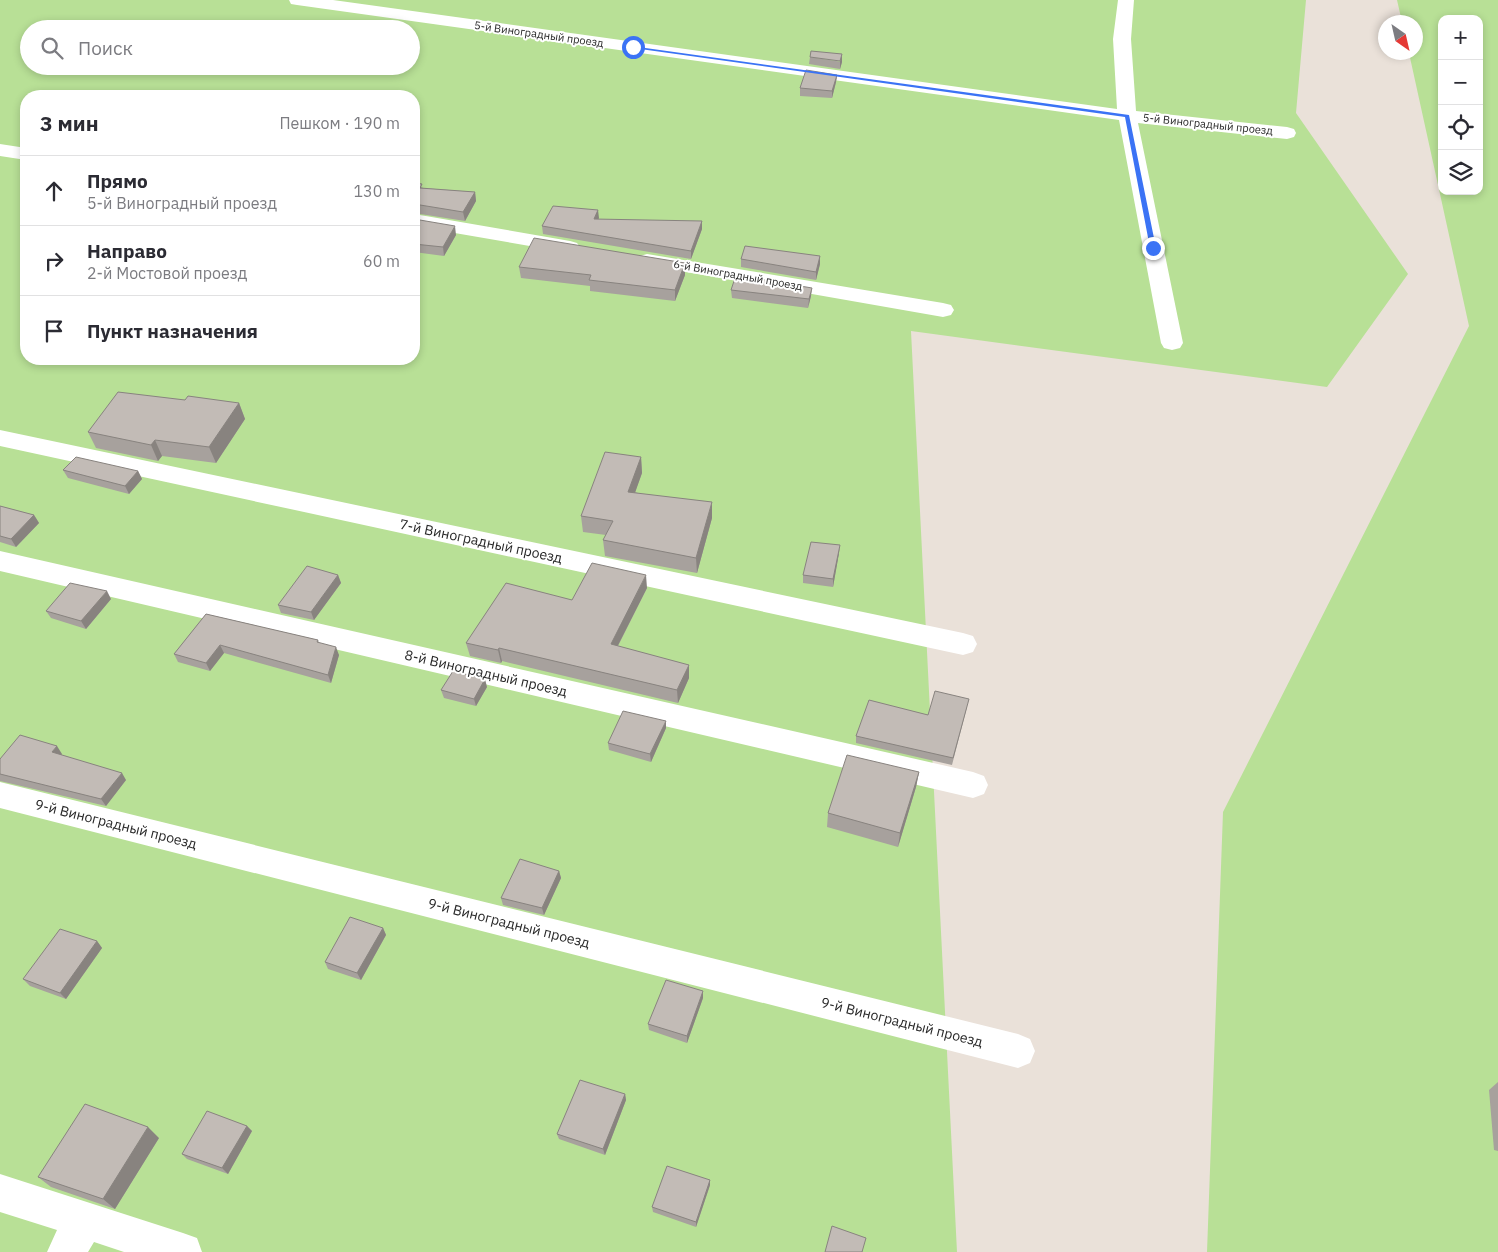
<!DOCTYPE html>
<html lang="ru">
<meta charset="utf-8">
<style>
:root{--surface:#fff;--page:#f2f2f3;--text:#2b2b33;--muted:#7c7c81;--line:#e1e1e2}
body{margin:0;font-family:"IBM Plex Sans",sans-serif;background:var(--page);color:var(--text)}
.controls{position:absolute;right:15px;top:15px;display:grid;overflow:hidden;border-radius:10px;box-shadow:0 2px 8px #0003}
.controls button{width:45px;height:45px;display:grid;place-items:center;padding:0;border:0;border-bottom:1px solid var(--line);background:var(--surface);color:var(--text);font:25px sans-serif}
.compass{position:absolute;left:1378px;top:15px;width:45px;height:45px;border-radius:50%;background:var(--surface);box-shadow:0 2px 8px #0003;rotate:146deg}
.stop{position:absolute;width:15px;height:15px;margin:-11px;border:4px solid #3b73f5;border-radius:50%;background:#fff}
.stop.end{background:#3b73f5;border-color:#fff;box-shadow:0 1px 5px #0008}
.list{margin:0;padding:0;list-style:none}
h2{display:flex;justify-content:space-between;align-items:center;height:65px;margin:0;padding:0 20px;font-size:21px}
h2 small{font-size:16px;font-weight:400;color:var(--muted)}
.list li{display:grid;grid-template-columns:32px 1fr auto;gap:15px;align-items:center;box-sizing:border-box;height:70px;padding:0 20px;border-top:1px solid var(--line)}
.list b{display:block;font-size:19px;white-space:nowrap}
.list p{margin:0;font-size:16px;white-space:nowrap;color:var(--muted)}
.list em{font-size:16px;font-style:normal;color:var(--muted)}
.icon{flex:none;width:28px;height:28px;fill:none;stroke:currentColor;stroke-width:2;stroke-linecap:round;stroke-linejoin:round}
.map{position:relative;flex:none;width:1498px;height:1252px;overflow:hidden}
.search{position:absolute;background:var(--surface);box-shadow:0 2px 8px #0003;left:20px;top:20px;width:400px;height:55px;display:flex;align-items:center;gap:12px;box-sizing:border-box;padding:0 18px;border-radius:28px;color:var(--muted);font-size:19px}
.panel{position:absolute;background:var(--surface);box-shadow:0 2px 8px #0003;left:20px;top:90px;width:400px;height:275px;border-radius:20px}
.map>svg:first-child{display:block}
.green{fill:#b8e096;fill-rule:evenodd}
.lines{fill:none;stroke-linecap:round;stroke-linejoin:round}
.minor{fill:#fff;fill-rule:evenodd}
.wall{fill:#a7a19d}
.shaded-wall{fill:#88837f}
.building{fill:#c2bbb6;stroke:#88837f}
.route{fill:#3b73f5}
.labels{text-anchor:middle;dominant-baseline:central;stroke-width:4;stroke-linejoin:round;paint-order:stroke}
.far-street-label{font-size:11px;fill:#282828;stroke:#fff}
.street-label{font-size:14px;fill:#282828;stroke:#fff}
</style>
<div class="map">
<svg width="1498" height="1252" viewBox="0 0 1498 1252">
<rect width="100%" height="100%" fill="#eae1d9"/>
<path class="green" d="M 0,0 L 1306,0 L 1296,113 L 1408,274 L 1327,387 L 911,331 L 957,1252 L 0,1252 ZM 29,29 L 411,29 L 411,66 L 29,66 ZM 26,96 L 414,96 L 414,359 L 26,359 Z
M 1397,0 L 1498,0 L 1498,1252 L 1207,1252 L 1223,812 L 1469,326 L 1409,53 L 1416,52 L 1416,22 L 1402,22 ZM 1442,19 L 1479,19 L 1479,191 L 1442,191 Z"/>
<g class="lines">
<path class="minor" d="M 289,0 L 333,0 L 1117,109 L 1113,39 L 1118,0 L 1134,0 L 1131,39 L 1136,111 L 1287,127 L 1294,129 L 1296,133 L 1294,137 L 1287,139 L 1138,123 L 1183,343 L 1180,348 L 1172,350 L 1164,348 L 1161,343 L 1119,120 L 297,5 L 291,4 Z
M 0,144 L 26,148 L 26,160 L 0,156 Z
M 414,214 L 570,241 L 577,243 L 580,247 L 577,251 L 570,253 L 414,226 Z
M 647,254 L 943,303 L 951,305 L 954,310 L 951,315 L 943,317 L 640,264 L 636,260 L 640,256 Z
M 0,430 L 963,633 L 973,636 L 977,644 L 973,652 L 963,655 L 0,446 Z
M 0,551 L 973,772 L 984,776 L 988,785 L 984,794 L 973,798 L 0,571 Z
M 0,782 L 1018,1034 L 1030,1039 L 1035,1051 L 1030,1063 L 1018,1068 L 0,808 Z
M 0,1174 L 183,1233 L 197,1238 L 202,1252 L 124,1252 L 94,1242 L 88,1252 L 47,1252 L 57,1230 L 0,1212 Z"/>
</g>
<path class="wall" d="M 810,57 L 842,62 L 840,69 L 809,64 Z
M 837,75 L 836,82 L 832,98 L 800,96 L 800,88 Z
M 414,183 L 423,188 L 475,192 L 476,201 L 465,221 L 414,213 Z
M 598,210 L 598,219 L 702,229 L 691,259 L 543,234 L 542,226 Z
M 414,219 L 456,235 L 444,256 L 414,252 Z
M 820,256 L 820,264 L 816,280 L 741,267 L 741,259 Z
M 685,263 L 685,275 L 675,301 L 590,291 L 590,286 L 521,278 L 519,267 Z
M 731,290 L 811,296 L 808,308 L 732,298 Z
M 239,403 L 245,419 L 216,463 L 162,456 L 158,461 L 96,448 L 88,432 Z
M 641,457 L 642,473 L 635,492 L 712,518 L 697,573 L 605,556 L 603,540 L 606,535 L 583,532 L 581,516 Z
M 63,470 L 138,471 L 142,479 L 129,494 L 68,478 Z
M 0,506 L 34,515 L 39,523 L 16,547 L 0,542 Z
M 839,553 L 833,587 L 803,583 L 803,575 Z
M 338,575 L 341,583 L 314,620 L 281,613 L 278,605 Z
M 647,588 L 618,646 L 689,678 L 678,703 L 502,661 L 501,663 L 470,656 L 466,643 L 572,600 Z
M 111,599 L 86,629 L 51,618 L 46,611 Z
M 206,614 L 318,640 L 319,643 L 339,655 L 331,683 L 224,653 L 210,671 L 178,662 L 174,654 Z
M 487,687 L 476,706 L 444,698 L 441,690 Z
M 967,707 L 952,765 L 856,743 L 856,736 L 928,715 Z
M 666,728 L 651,762 L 609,750 L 608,743 Z
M 62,754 L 61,755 L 126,780 L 106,806 L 0,781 L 0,759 Z
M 919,772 L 916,787 L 898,847 L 827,827 L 828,813 Z
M 559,871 L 561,878 L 544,915 L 503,905 L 501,898 Z
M 383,928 L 386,935 L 361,980 L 328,969 L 325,962 Z
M 97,941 L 102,948 L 66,999 L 30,986 L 23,979 Z
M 703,998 L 687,1043 L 649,1030 L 648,1024 Z
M 1498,1082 L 1498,1151 L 1494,1150 L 1489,1090 Z
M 625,1094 L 626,1100 L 605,1155 L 559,1139 L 557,1134 Z
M 247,1126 L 252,1131 L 228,1174 L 187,1159 L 182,1154 Z
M 159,1138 L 115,1209 L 51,1187 L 38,1177 Z
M 710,1180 L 710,1185 L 696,1227 L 653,1212 L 652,1207 Z"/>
<path class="shaded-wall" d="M 842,54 L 842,62 L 840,69 L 840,61 Z
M 837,75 L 836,82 L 832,98 L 832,91 Z
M 475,192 L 476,201 L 465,221 L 463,212 Z
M 598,210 L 599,218 L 595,227 L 594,219 Z
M 702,221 L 702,229 L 691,259 L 691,251 Z
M 455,226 L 456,235 L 444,256 L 443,247 Z
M 820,256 L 820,264 L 816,280 L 816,272 Z
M 685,263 L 685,275 L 675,301 L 675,290 Z
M 812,288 L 811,296 L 808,308 L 809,299 Z
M 239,403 L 245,419 L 216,463 L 209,447 Z
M 155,440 L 162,456 L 158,461 L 151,445 Z
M 641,457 L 642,473 L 630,507 L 628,492 Z
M 138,471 L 142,479 L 129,494 L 125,486 Z
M 712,502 L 712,518 L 697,573 L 696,558 Z
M 34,515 L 39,523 L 16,547 L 11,539 Z
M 840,545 L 839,553 L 833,587 L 833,579 Z
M 338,575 L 341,583 L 314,620 L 311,612 Z
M 646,575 L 647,588 L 612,657 L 611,644 Z
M 107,591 L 111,599 L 86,629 L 81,621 Z
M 220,645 L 224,653 L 210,671 L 206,663 Z
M 336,647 L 339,655 L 331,683 L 328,675 Z
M 499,648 L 502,661 L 501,663 L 498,650 Z
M 689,665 L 689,678 L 678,703 L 677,690 Z
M 485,679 L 487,687 L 476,706 L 474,699 Z
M 666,721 L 666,728 L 651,762 L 650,754 Z
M 57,746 L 62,754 L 58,760 L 52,752 Z
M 919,772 L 916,787 L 898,847 L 900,833 Z
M 122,773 L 126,780 L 106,806 L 101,799 Z
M 559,871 L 561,878 L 544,915 L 542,908 Z
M 383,928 L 386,935 L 361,980 L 357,973 Z
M 97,941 L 102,948 L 66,999 L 60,993 Z
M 703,991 L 703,998 L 687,1043 L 687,1036 Z
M 625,1094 L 626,1100 L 605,1155 L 603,1149 Z
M 247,1126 L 252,1131 L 228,1174 L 222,1168 Z
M 148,1127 L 159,1138 L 115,1209 L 103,1199 Z
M 710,1180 L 710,1185 L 696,1227 L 696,1222 Z"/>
<path class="building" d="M 811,51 L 842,54 L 840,61 L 810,57 Z
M 806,70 L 837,75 L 832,91 L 800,88 Z
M 414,183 L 422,184 L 420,188 L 475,192 L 463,212 L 414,204 Z
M 553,206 L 598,210 L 594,219 L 702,221 L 691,251 L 542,226 Z
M 414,219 L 455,226 L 443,247 L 414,244 Z
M 534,238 L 685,263 L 675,290 L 589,280 L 591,275 L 519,267 Z
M 745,246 L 820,256 L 816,272 L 741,259 Z
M 736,275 L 812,288 L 809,299 L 731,290 Z
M 118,392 L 185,400 L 188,396 L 239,403 L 209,447 L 155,440 L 151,445 L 88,432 Z
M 605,452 L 641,457 L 628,492 L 712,502 L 696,558 L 603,540 L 613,521 L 581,516 Z
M 76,457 L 138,471 L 125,486 L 63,470 Z
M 0,506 L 34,515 L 11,539 L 0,536 Z
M 811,542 L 840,545 L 833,579 L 803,575 Z
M 592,563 L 646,575 L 611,644 L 689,665 L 677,690 L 499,648 L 498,650 L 466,643 L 506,583 L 572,600 Z
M 307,566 L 338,575 L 311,612 L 278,605 Z
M 70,583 L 107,591 L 81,621 L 46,611 Z
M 206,614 L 318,640 L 317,642 L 336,647 L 328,675 L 220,645 L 206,663 L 174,654 Z
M 453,671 L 485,679 L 474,699 L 441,690 Z
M 935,691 L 969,699 L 953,758 L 856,736 L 869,700 L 928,715 Z
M 623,711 L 666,721 L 650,754 L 608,743 Z
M 20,735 L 57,746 L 52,752 L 122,773 L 101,799 L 0,774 L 0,759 Z
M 847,755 L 919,772 L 900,833 L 828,813 Z
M 520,859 L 559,871 L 542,908 L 501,898 Z
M 350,917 L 383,928 L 357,973 L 325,962 Z
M 60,929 L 97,941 L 60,993 L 23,979 Z
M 666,980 L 703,991 L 687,1036 L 648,1024 Z
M 580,1080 L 625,1094 L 603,1149 L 557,1134 Z
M 85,1104 L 148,1127 L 103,1199 L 38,1177 Z
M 207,1111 L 247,1126 L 222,1168 L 182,1154 Z
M 667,1166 L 710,1180 L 696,1222 L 652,1207 Z
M 832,1226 L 866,1238 L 862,1252 L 825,1252 Z"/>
<path class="route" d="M 631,46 L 1129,115 L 1156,248 L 1153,250 L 1150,248 L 1125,117 L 633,48 Z"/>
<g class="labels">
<g class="far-street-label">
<text transform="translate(539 34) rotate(8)">5-й Виноградный проезд</text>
<text transform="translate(1208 124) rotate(6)">5-й Виноградный проезд</text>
<text transform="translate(738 275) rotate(10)">6-й Виноградный проезд</text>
</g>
<g class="street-label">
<text transform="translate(481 541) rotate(12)">7-й Виноградный проезд</text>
<text transform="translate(486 673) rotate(13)">8-й Виноградный проезд</text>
<text transform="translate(116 824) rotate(14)">9-й Виноградный проезд</text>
<text transform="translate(509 923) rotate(14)">9-й Виноградный проезд</text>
<text transform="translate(902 1022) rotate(14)">9-й Виноградный проезд</text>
</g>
</g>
</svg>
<div class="controls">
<button>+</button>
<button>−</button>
<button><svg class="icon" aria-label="locate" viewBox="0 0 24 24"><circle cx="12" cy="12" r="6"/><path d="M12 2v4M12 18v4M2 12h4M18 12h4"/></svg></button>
<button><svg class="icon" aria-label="layers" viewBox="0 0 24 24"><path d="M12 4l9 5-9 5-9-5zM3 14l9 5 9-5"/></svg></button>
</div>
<svg class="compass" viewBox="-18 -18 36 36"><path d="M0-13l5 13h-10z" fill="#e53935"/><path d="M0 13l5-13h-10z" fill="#7c7c81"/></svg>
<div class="stop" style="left:633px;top:47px"></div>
<div class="stop end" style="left:1153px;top:248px"></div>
<div class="search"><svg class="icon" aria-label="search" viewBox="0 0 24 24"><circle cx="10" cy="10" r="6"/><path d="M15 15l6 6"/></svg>Поиск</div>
<section class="panel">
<h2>3 мин<small>Пешком · 190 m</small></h2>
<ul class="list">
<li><svg class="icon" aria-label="ahead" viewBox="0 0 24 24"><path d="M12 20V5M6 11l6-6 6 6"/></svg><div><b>Прямо</b><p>5-й Виноградный проезд</p></div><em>130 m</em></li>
<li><svg class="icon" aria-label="right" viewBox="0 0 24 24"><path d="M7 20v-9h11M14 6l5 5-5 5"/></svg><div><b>Направо</b><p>2-й Мостовой проезд</p></div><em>60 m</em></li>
<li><svg class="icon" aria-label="arrive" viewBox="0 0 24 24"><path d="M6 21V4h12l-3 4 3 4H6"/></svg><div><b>Пункт назначения</b></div></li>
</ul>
</section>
</div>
